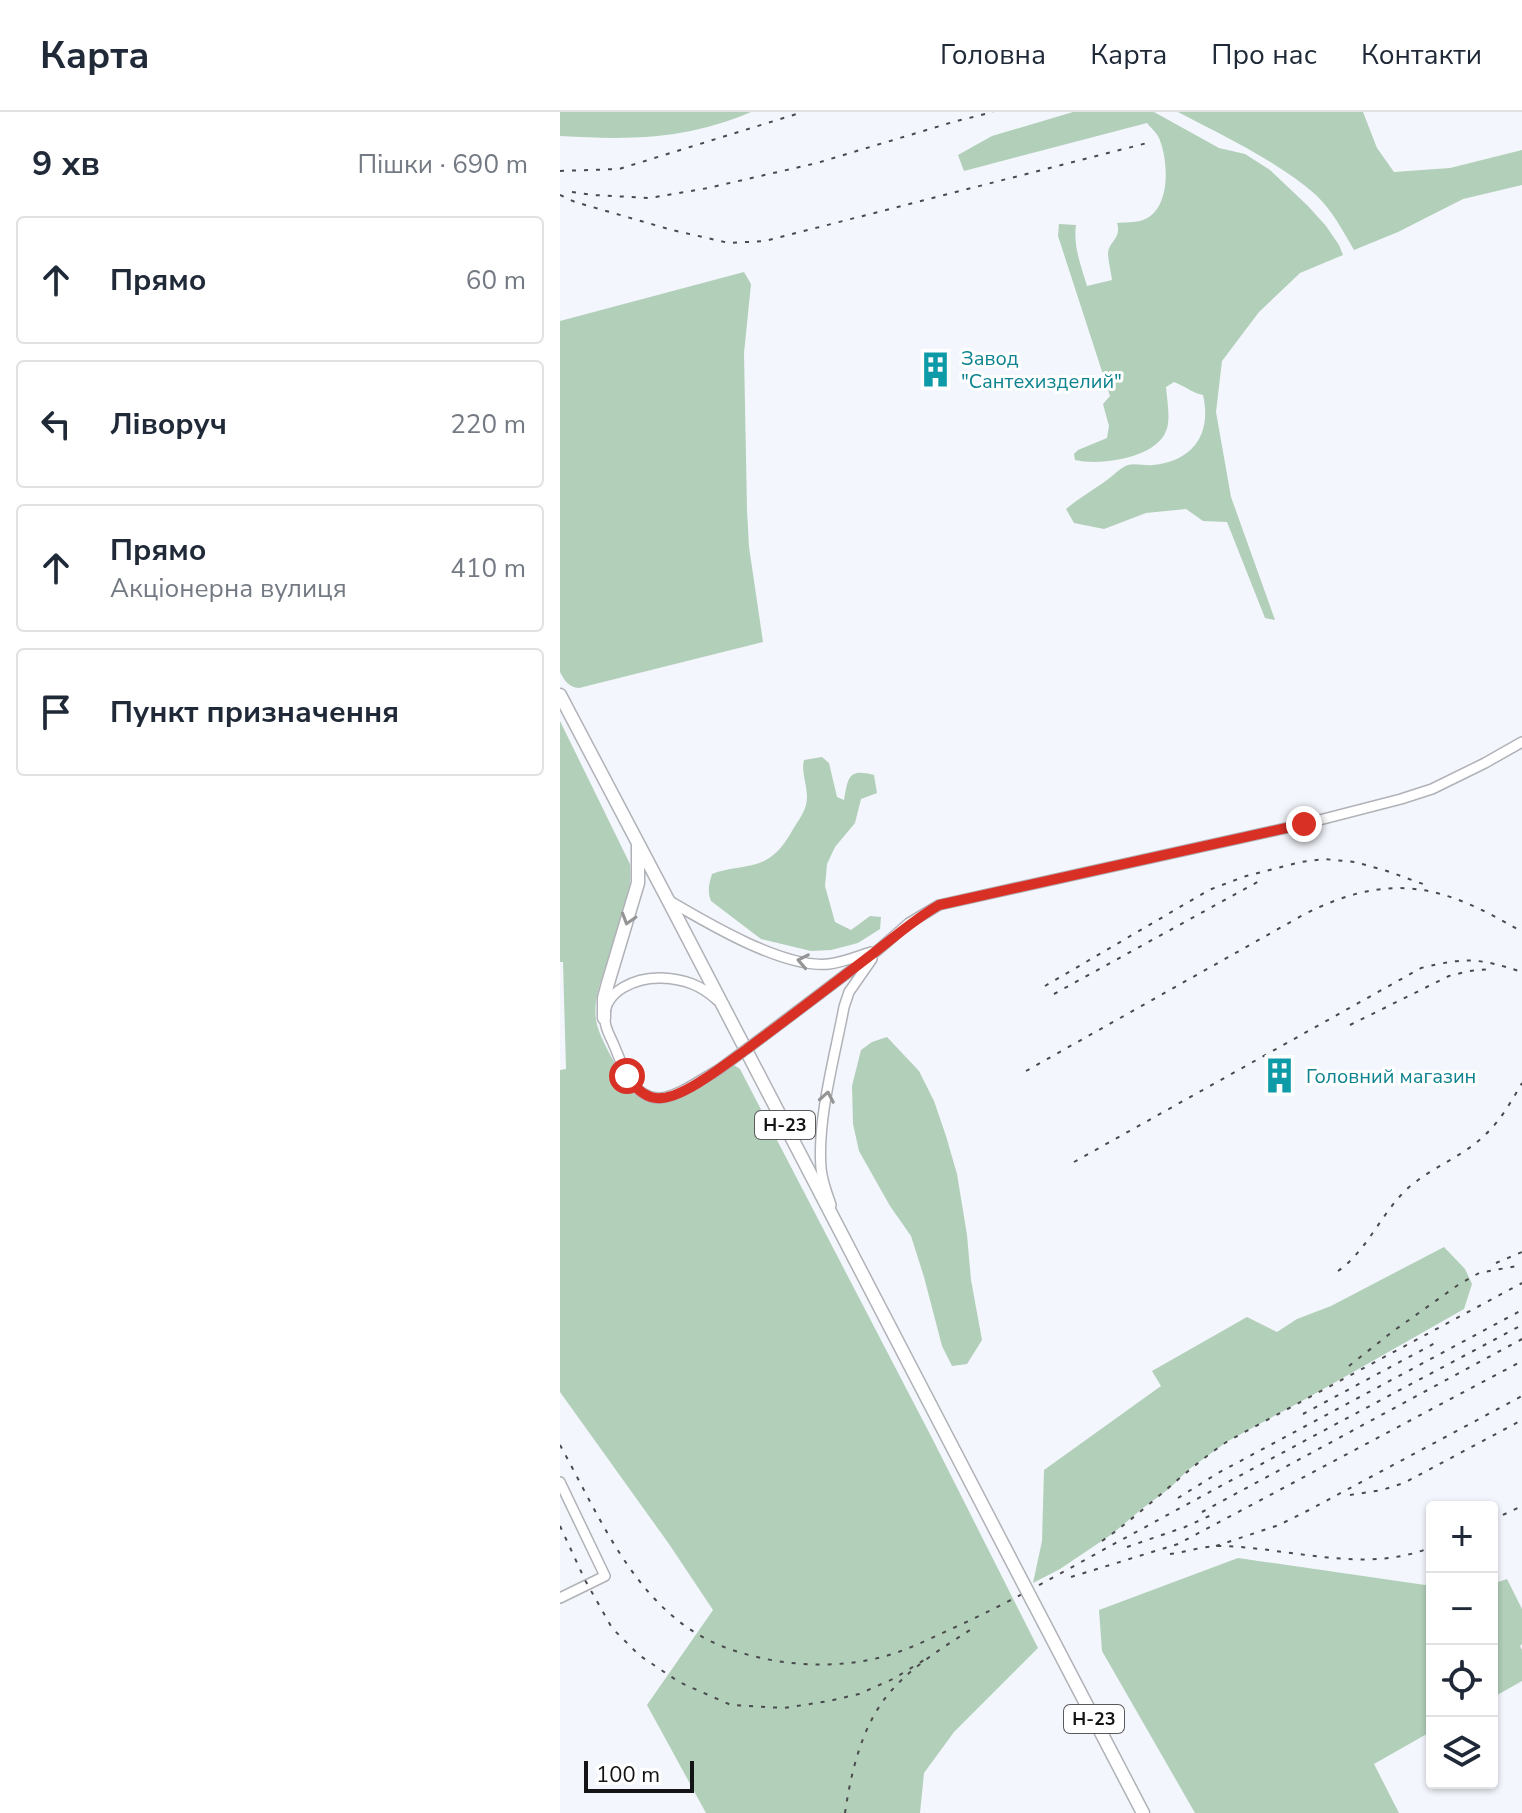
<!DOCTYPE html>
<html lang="uk">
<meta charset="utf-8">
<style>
:root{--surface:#fff;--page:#f6f6f7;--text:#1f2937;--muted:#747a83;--line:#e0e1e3}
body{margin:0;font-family:"Nunito Sans",sans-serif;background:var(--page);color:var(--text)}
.controls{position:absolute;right:24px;bottom:24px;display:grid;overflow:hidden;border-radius:8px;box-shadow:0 2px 6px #0004}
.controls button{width:72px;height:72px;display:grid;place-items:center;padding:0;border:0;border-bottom:2px solid var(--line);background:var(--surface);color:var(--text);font:40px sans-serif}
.scale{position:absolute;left:24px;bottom:20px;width:110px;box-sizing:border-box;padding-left:8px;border:4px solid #141416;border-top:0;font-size:22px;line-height:28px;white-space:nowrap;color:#141416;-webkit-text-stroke:6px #fff;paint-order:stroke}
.stop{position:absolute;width:24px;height:24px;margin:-18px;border:6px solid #d93025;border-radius:50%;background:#fff}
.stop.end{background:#d93025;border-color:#fff;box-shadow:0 2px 8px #0008}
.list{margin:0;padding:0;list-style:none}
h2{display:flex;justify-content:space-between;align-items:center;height:104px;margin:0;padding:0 32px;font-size:34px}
h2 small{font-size:26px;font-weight:400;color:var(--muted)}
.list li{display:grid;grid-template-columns:52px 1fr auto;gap:24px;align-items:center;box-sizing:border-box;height:128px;margin:0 16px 16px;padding:0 16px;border:2px solid var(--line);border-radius:8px}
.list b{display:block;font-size:30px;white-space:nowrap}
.list p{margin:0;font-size:26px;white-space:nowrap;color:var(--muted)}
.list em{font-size:26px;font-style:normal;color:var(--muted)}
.icon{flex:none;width:44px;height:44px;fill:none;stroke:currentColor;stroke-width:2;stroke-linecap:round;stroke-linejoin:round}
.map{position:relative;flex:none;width:962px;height:1701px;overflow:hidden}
header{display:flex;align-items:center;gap:48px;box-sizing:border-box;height:112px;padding:0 40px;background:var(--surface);border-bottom:2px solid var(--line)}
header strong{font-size:38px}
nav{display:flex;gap:44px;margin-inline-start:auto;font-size:28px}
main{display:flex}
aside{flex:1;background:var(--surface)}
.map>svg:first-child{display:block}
.green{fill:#b2cfb9}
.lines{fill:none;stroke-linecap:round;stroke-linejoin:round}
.minor-casing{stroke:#b0b2b8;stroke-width:12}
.major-casing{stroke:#b0b2b8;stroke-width:15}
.minor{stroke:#fff;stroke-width:9}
.major{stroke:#fff;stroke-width:12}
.rail{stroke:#4a4a4d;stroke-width:2;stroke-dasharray:4 8;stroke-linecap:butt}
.minor-bridge-casing{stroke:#b0b2b8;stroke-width:12;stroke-linecap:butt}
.major-bridge-casing{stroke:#b0b2b8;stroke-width:15;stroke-linecap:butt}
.minor-bridge{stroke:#fff;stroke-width:9}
.major-bridge{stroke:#fff;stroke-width:12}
.oneway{stroke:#959596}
.route{stroke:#d93025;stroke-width:10}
.labels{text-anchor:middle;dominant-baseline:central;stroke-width:6;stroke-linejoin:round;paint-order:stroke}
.shield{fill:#fff;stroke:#5a5a5c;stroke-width:2}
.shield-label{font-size:18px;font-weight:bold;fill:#141416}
.culture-label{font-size:20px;fill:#0d838f;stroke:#fff;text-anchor:start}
</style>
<header>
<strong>Карта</strong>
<nav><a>Головна</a><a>Карта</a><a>Про нас</a><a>Контакти</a></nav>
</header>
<main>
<aside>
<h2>9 хв<small>Пішки · 690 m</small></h2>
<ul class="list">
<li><svg class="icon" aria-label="ahead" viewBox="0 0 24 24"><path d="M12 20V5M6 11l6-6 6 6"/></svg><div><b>Прямо</b></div><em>60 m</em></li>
<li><svg class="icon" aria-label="left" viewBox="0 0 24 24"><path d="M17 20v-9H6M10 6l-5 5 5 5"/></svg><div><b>Ліворуч</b></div><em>220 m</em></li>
<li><svg class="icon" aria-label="ahead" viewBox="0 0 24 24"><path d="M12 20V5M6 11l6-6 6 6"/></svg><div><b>Прямо</b><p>Акціонерна вулиця</p></div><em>410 m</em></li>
<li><svg class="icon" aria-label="arrive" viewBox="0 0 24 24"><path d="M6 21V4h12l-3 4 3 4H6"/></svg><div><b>Пункт призначення</b></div></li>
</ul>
</aside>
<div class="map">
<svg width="962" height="1701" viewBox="0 0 962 1701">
<rect width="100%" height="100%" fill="#f3f6fc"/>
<path class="green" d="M 0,0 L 191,0 C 125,28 70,28 0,24 Z
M 513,0 L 594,0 L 659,36 L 685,42 L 710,58 L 748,94 L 766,114 L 779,133 L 783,143 L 740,161 L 699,200 L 662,249 L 656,300 L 671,385 L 715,508 L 705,506 L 667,410 L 643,409 L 626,397 L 586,401 L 544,417 L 514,411 L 506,397 C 519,386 533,378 547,368 C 553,364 561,355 568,353 C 575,351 585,354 593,353 C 633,349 652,322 643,283 C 632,281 625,274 614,270 L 606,275 C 607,288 611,308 606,319 C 596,346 540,354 515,348 L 514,342 L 518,338 L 547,326 L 549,314 L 543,292 L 550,284 L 498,124 L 499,112 L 516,113 C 513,134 521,154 527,174 L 552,168 C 551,159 548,149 548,141 C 549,129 562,126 557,111 C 565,110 575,111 583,108 C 611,98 609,49 599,26 C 597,21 591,16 587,11 L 404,59 L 398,43 L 432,24 Z
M 618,0 L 803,0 L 817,36 L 834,60 L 890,56 L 962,38 L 962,73 L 903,87 L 838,120 L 794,138 C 783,119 772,98 756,83 C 719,50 662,23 618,0 Z
M 184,160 L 191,172 L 184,241 L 187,398 L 189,435 L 203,530 L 19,576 C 8,575 5,569 0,560 L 0,209 Z
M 0,609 L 70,752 C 73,787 58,820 46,853 C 40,872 32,892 37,913 C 42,930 53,947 61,963 C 88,1021 138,975 174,953 L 180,957 L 373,1328 L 478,1536 L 394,1620 L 364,1661 L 360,1701 L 146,1701 L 87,1593 L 153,1498 L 109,1432 L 0,1280 L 0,958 L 6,957 L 3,850 L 0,850 Z
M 262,645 L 269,651 L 277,685 L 284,688 C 288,666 288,656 314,663 L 317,681 L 301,687 L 295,711 L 275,735 L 267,752 L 265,774 L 275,810 L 291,818 L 310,804 L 321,805 L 320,817 L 298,831 L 271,838 L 251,839 L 201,827 L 151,789 C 147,779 149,772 152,762 C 171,754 196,757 212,744 C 222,737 229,724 235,714 C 241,705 247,696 247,685 C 247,672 241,660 244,648 Z
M 327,925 L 359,959 L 374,989 L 386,1024 L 397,1062 L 407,1123 L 411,1168 L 422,1228 L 407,1252 L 392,1254 L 382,1234 L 364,1165 L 351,1124 L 330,1094 L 299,1039 L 293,1012 L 292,974 L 301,938 L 312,930 Z
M 884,1135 L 905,1157 L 912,1172 L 904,1197 L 751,1284 L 668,1329 L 628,1358 L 610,1376 L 583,1396 L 552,1422 L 500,1457 L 473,1471 L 482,1429 L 484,1358 L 601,1274 L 592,1259 L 687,1205 L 717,1220 L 737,1207 L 771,1194 Z
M 678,1446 L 872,1474 L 872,1619 L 814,1652 L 839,1701 L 635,1701 L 542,1539 L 539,1498 Z
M 947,1467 L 962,1497 L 962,1532 L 960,1534 L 962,1538 L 962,1569 L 932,1586 L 932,1472 Z"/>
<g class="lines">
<defs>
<path id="minor" d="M 108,788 C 147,811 224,857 269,852 C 284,850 298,844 311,840
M 157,888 C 141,873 124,867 102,866 C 78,865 42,878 45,908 C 45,916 50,924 53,931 C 62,951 70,984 97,986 C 115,987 142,967 158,958
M 204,924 L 318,838 L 349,811 L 379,793 L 744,712 L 841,687 L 872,677 L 925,651 L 962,630
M 271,1093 C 267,1081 262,1069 261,1056 C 257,1007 275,944 284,895 L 289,880 L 312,847
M 0,1370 L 45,1464 L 0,1486"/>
<path id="major" d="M 0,583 L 108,788 L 449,1444
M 44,906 L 44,886 L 48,871 L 78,771 L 78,734
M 485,1513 L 583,1701"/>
</defs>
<use href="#minor" class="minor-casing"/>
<use href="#major" class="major-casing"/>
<use href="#minor" class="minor"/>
<use href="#major" class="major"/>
<path class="rail" d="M 0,59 L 59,57 L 243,0
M 12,80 L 33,83 L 90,86 L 148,76 L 257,51 L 393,10 L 433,0
M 0,83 L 15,90 L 112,118 L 169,131 L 205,129 L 591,30
M 485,874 L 649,778 L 686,764 L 741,750 L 764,747 L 795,750 L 827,759 L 863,772
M 494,882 L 701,768
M 790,913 L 889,864 L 909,859 L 930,857
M 466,959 L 743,803 C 829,759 882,772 962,820
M 514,1050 L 861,856 C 906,845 919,846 962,860
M 936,1151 L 962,1140
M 778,1159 C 805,1140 819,1107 841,1083 C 865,1057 901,1047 926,1022 C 941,1008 952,988 962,971
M 789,1254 L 832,1220 L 898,1173 L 919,1161 L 962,1153
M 743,1302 L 877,1230
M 0,1333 C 41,1407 78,1502 164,1535 C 212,1553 268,1558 318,1546 C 344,1540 367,1528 391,1517 C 456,1488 516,1452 578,1419 C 706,1349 834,1281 962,1213
M 790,1383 L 822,1378 L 844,1371 L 962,1308
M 618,1386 L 658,1361 L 962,1198
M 642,1400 L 962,1227
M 932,1408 L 962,1394
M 0,1414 L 25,1468 L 52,1516 L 79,1543 L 119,1570 L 171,1593 L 224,1596 L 269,1589 L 299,1582 L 333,1567 L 369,1545
M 542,1429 C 587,1398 623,1359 668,1329 L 962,1171
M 656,1434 L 719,1413 L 749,1398 L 962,1284
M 567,1435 L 625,1415 L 656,1401
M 610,1442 C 626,1440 643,1434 659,1434 C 729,1435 804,1463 872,1435
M 511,1465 L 618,1432 L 962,1249
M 285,1701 C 291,1660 302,1612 331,1579 C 353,1554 382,1536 410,1518"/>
<defs>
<path id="minor-bridge" d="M 158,958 L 204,924"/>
<path id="major-bridge" d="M 449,1444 L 485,1513"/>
</defs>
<use href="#minor-bridge" class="minor-bridge-casing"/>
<use href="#major-bridge" class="major-bridge-casing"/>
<use href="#minor-bridge" class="minor-bridge"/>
<use href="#major-bridge" class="major-bridge"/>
</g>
<defs><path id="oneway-chevron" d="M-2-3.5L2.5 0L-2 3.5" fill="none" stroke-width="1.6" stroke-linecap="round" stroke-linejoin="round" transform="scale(2)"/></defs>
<g class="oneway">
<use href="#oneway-chevron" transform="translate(68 807) rotate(107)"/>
<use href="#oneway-chevron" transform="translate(243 849) rotate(-169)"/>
<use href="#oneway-chevron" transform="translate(267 985) rotate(-80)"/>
</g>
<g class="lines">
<path class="route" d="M 67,964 C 75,976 86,988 102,986 C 126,984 167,951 187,937 C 230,905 272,873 315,840 C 337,823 355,807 379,793 L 744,712"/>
</g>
<defs>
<symbol id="building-bare" viewBox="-9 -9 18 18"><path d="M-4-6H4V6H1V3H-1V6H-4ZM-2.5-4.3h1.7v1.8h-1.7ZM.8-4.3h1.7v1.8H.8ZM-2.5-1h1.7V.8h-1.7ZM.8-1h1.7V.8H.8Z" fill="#0f9aa8" stroke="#fff" stroke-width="2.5" paint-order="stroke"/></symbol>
</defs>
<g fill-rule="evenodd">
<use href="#building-bare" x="350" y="232" width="51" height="51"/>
<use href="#building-bare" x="694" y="938" width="51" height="51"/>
</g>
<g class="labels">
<g class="shield">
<rect x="195" y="999" width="60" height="28" rx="6"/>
<rect x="504" y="1593" width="60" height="28" rx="6"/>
</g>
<g class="shield-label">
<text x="225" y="1013">Н-23</text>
<text x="534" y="1607">Н-23</text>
</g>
<g class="culture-label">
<text x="401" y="246">Завод<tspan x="401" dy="23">"Сантехизделий"</tspan></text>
<text x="746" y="964">Головний магазин</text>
</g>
</g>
</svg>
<div class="controls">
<button>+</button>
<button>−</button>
<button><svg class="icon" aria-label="locate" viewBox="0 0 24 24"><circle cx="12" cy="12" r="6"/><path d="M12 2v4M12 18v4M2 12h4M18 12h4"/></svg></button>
<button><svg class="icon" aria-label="layers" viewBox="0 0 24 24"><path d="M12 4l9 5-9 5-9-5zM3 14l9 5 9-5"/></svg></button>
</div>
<div class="scale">100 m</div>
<div class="stop" style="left:67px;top:964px"></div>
<div class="stop end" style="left:744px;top:712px"></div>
</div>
</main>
